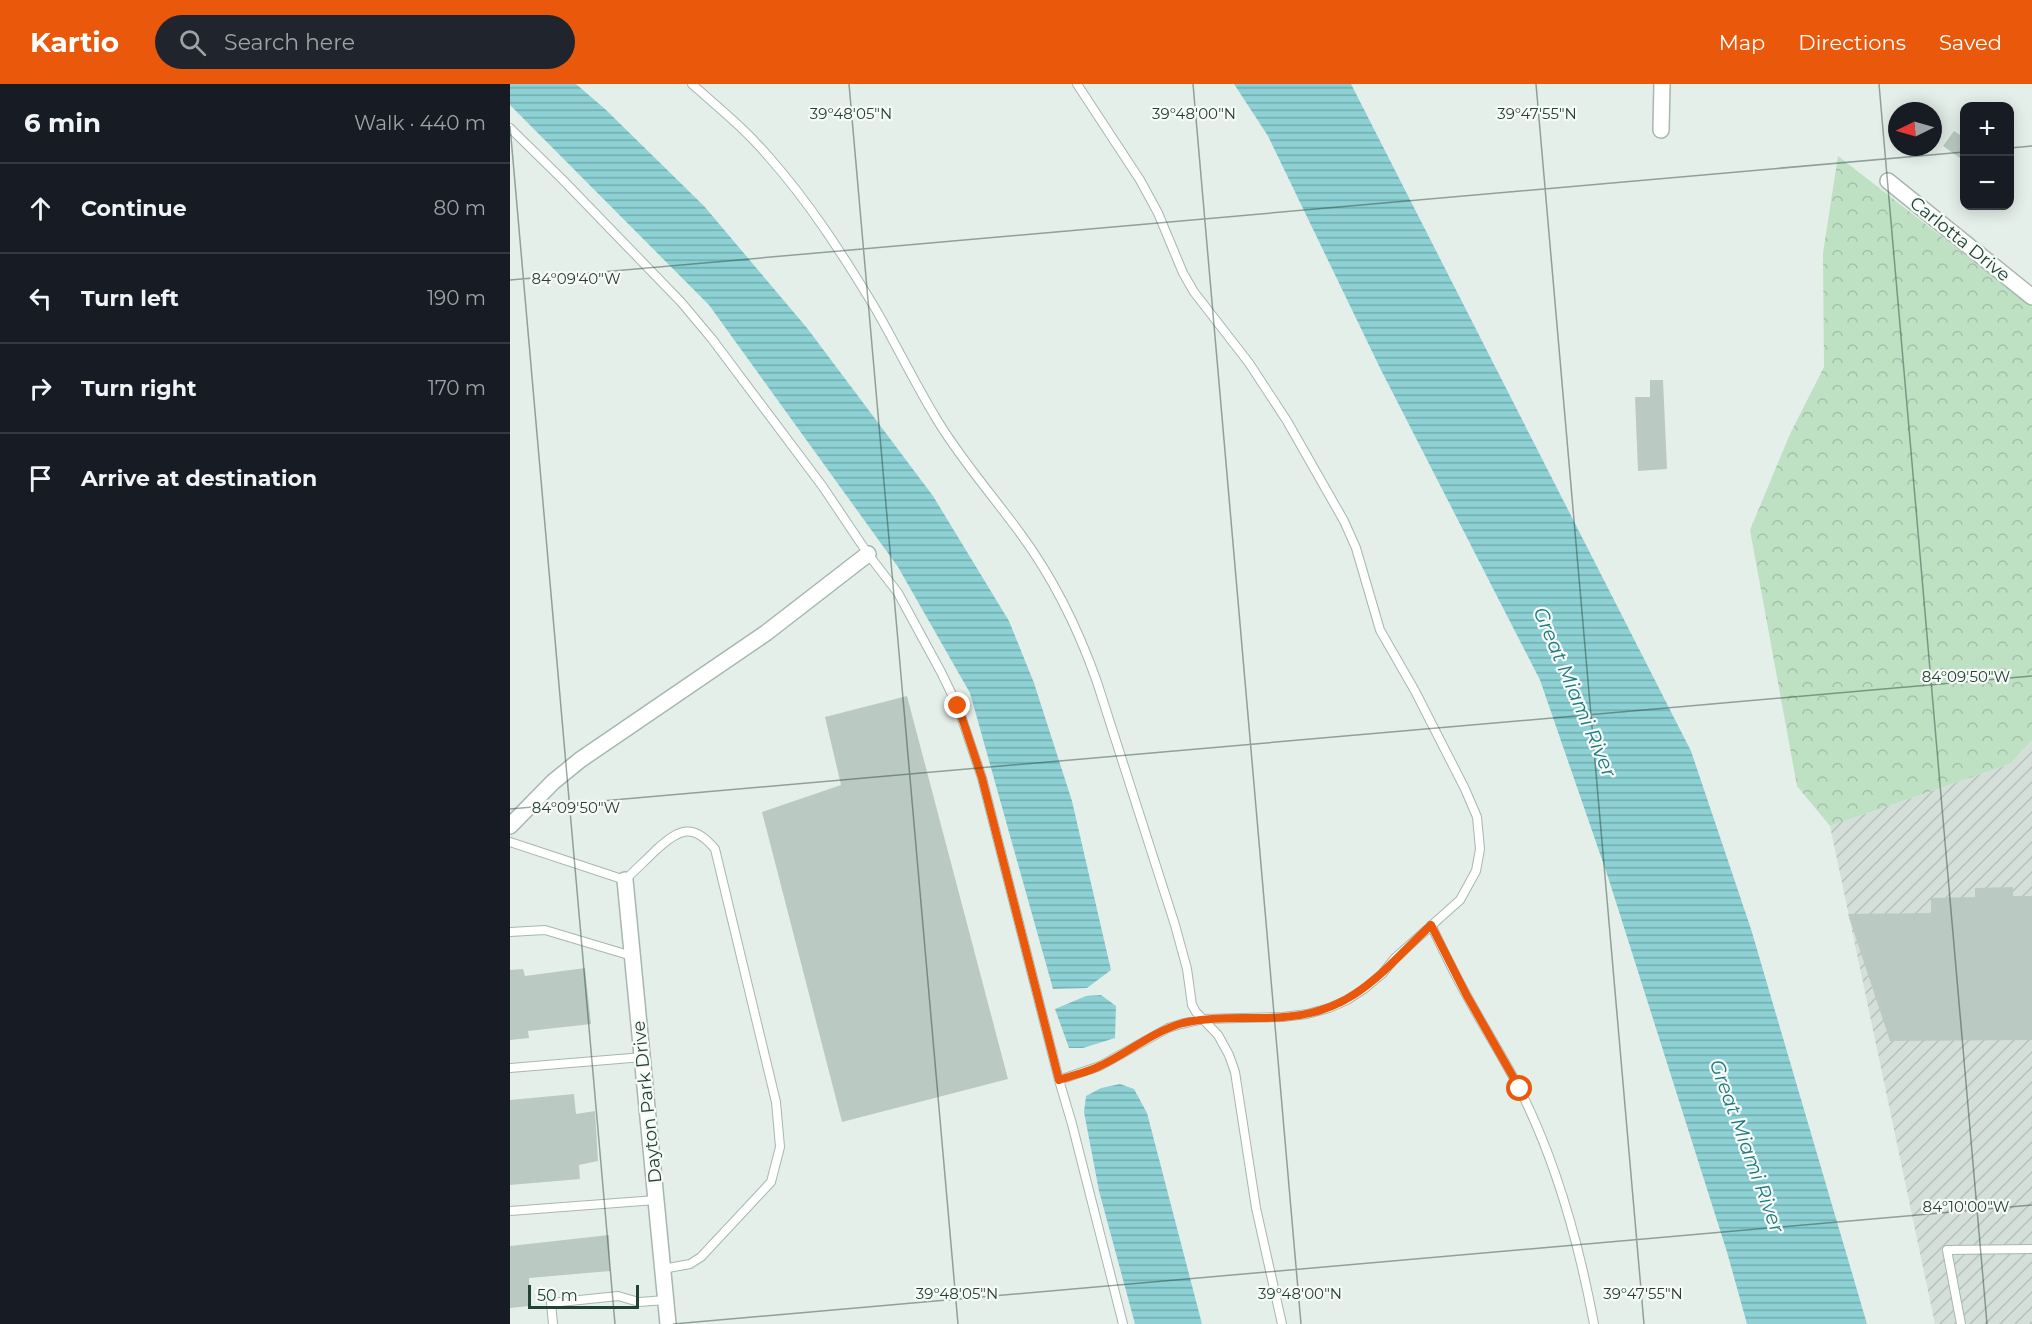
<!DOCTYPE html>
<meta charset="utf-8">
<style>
:root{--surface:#171b24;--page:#20242c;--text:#f1f3f6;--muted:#9ea1a6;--line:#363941;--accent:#ea580c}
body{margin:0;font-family:Montserrat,sans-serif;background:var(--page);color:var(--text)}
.controls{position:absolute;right:18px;top:18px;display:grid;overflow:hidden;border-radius:12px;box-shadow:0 3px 15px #0003}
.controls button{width:54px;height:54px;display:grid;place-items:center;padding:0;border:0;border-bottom:2px solid var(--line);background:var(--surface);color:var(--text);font:30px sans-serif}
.compass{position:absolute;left:1378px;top:18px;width:54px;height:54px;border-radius:50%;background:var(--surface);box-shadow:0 3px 15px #0003;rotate:265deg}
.scale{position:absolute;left:18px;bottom:15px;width:111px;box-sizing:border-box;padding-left:6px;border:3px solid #244136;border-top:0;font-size:16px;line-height:21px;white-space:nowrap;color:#244136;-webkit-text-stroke:4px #f6fbf8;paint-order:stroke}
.stop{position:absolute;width:18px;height:18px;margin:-14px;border:4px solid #ea580c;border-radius:50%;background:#fff}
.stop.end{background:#ea580c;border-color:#fff;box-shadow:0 2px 6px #0008}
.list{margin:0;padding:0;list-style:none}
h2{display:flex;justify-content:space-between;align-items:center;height:78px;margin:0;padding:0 24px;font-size:26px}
h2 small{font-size:20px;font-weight:400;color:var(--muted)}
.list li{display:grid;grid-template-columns:39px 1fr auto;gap:18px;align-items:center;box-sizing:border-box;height:90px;padding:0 24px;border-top:2px solid var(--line)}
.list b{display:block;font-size:22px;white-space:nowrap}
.list em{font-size:20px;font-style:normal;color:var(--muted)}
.icon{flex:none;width:33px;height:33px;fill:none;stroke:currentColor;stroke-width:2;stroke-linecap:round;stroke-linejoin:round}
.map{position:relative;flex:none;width:1522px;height:1240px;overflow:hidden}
header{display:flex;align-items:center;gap:36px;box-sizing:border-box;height:84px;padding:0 30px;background:var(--accent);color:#fff}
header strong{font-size:28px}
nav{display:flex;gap:33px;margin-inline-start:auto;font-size:21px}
.search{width:420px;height:54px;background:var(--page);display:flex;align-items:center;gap:15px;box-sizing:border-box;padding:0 21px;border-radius:33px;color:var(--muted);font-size:22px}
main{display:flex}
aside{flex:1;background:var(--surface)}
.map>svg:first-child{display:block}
.industrial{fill:url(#industrial-furrows)}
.forest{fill:url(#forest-crowns)}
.water{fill:url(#water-rules)}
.building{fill:#bacac2}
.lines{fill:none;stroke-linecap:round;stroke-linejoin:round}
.service-casing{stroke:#a7b7b0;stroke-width:10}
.minor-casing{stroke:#a7b7b0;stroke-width:18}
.service{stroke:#fff;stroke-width:8}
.minor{stroke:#fff;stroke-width:15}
.route{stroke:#ea580c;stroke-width:8}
.ticks{fill:none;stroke:#244136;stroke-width:1.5;stroke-opacity:0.45}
.labels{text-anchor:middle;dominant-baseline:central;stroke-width:4.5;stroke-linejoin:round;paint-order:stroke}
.street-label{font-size:18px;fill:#244136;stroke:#f6fbf8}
.water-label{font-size:20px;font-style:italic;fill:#1c7b7f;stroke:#f6fbf8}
.ticks-label{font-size:15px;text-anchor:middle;fill:#244136;stroke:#f6fbf8;stroke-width:4.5;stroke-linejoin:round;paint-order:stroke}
</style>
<header>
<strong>Kartio</strong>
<div class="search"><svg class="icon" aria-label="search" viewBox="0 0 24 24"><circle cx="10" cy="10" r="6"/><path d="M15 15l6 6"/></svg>Search here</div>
<nav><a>Map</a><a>Directions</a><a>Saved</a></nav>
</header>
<main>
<aside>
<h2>6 min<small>Walk · 440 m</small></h2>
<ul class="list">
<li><svg class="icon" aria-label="ahead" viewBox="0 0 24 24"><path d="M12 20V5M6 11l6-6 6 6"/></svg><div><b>Continue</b></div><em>80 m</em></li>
<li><svg class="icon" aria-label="left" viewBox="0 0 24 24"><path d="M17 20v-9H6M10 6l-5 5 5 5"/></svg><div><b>Turn left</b></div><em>190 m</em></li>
<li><svg class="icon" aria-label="right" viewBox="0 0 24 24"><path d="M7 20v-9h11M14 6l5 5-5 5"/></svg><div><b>Turn right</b></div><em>170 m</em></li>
<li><svg class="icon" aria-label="arrive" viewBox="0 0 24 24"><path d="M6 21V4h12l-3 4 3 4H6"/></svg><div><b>Arrive at destination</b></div></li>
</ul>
</aside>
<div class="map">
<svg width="1522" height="1240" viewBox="0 0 1522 1240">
<defs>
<pattern id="industrial-furrows" width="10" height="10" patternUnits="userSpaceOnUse" patternTransform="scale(1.5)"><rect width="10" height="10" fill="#d3dfd8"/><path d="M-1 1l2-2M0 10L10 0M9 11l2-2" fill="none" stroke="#b5c1ba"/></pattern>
<pattern id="forest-crowns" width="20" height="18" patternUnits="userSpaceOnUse" patternTransform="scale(1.5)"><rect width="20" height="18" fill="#bee0c3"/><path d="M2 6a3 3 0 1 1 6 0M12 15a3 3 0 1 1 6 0" fill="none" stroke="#a3c1a8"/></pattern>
<pattern id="water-rules" width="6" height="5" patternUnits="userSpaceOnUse" patternTransform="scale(1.5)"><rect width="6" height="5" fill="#8dd1d4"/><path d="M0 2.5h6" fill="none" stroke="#73abad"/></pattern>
</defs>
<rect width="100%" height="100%" fill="#e5efe9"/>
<path class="industrial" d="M 1522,656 L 1522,1240 L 1425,1240 L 1320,742 L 1500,680 Z"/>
<path class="forest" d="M 1328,72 L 1522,223 L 1522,656 L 1500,680 L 1320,742 L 1287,702 L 1240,446 L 1280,350 L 1314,283 L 1313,169 Z"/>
<path class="water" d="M 0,0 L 66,0 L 95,25 L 194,122 L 297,244 L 423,412 L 499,537 L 524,599 L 562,717 L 601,886 L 577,904 L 543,905 L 460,609 L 388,483 L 199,221 L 0,21 Z
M 724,0 L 841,0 L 1181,667 L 1241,845 L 1357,1240 L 1237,1240 L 1217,1168 L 1098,793 L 1030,596 L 871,286 L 758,52 Z
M 591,911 L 606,922 L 605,954 L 573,964 L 559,964 L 545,925 L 576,912 Z
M 610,1000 L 624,1005 L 637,1029 L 692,1240 L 625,1240 L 589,1107 L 574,1028 L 576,1012 L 591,1004 Z"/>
<path class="building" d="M 1444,47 L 1455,54 L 1455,68 L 1450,74 L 1433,62 Z
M 1140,296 L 1153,296 L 1157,385 L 1128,387 L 1125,313 L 1140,313 Z
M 397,612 L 498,995 L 332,1038 L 252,728 L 331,701 L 315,633 Z
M 1503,803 L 1503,812 L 1522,812 L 1522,956 L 1380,957 L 1338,830 L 1421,829 L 1421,814 L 1465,813 L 1465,804 Z
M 75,884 L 81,940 L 18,947 L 19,954 L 0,956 L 0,886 L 13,885 L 15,892 Z
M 64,1010 L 66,1030 L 85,1027 L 88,1077 L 69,1081 L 70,1095 L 0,1101 L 0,1016 Z
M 99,1151 L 100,1187 L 19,1194 L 20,1222 L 0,1224 L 0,1162 Z"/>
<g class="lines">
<defs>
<path id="service" d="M 182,0 C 208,23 235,45 258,72 C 299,118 333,171 365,224 C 387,262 406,302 429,339 C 453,378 483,412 510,449 C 544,495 568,544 587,598 L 665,841 L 677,885 L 682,921 L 686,928 L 708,951 L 719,971 L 725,988 L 746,1124 L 772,1240
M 567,0 L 630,96 L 648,129 L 673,189 L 684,208 L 739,279 L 777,337 L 834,437 L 846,464 L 870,546 L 905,607 L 955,705 L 967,733 L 970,765 L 966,787 L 950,816 L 885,874 L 872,890 L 854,905 L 837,916 L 819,924 L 797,930 L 773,933 L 693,935 L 671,940 L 658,944 L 590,982 L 549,996 L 562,1040 L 613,1240
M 0,44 L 52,95 L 171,218 L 202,255 L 313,403 L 358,470 L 388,509 L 431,588 L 448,623 L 472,694 L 549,996
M 0,758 L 115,796 C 125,786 136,776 146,766 C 169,745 183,738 205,765 L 266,1018 L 270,1063 L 261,1098 L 191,1173 L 180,1180 L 153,1185
M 921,841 C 933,866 945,891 958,914 C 975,945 994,975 1010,1006 C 1047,1079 1069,1160 1084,1240
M 0,848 L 35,846 L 122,872
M 0,984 L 133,973
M 0,1127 L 146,1116
M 43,1240 L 41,1219 L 108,1212 L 129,1218 L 156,1216
M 1451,1240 L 1437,1166 L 1522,1165"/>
<path id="minor" d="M 1151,46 L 1152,0
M 1378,97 L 1522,213
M 0,742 L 43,698 L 70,676 L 256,549 L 358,470
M 115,796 L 158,1240"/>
</defs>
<use href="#service" class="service-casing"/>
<use href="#minor" class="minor-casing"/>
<use href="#service" class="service"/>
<use href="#minor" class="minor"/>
</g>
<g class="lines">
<path class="route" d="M 448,622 L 472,694 L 549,996 C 563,991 579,988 592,981 C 619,968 644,947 673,939 C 707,931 740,936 774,933 C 845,928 873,886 921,841 L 957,912 L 1010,1005"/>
</g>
<path class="ticks" d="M 339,0 L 448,1240M 683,0 L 791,1240M 1026,0 L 1134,1240M 1369,0 L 1477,1240M 0,42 L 105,1240M 1500,64 L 1522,62M 0,196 L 1454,68M 0,725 L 1522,592M 163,1240 L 1522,1121"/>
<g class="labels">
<g class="street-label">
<text transform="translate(1450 155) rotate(39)">Carlotta Drive</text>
<text transform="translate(137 1018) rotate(-96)">Dayton Park Drive</text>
</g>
<g class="water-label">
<text transform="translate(1065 608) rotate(67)">Great Miami River</text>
<text transform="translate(1237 1062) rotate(70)">Great Miami River</text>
</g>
</g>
<g class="ticks-label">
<text x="341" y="35">39°48'05"N</text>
<text x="684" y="35">39°48'00"N</text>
<text x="1027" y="35">39°47'55"N</text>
<text x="66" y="200">84°09'40"W</text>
<text x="1456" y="598">84°09'50"W</text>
<text x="66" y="729">84°09'50"W</text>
<text x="1456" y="1128">84°10'00"W</text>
<text x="447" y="1215">39°48'05"N</text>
<text x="790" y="1215">39°48'00"N</text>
<text x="1133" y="1215">39°47'55"N</text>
</g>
</svg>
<div class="controls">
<button>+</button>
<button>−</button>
</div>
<svg class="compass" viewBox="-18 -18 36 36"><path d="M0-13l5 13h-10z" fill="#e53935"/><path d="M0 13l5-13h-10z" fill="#9ea1a6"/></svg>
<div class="scale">50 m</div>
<div class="stop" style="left:1010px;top:1005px"></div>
<div class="stop end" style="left:448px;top:622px"></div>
</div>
</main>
